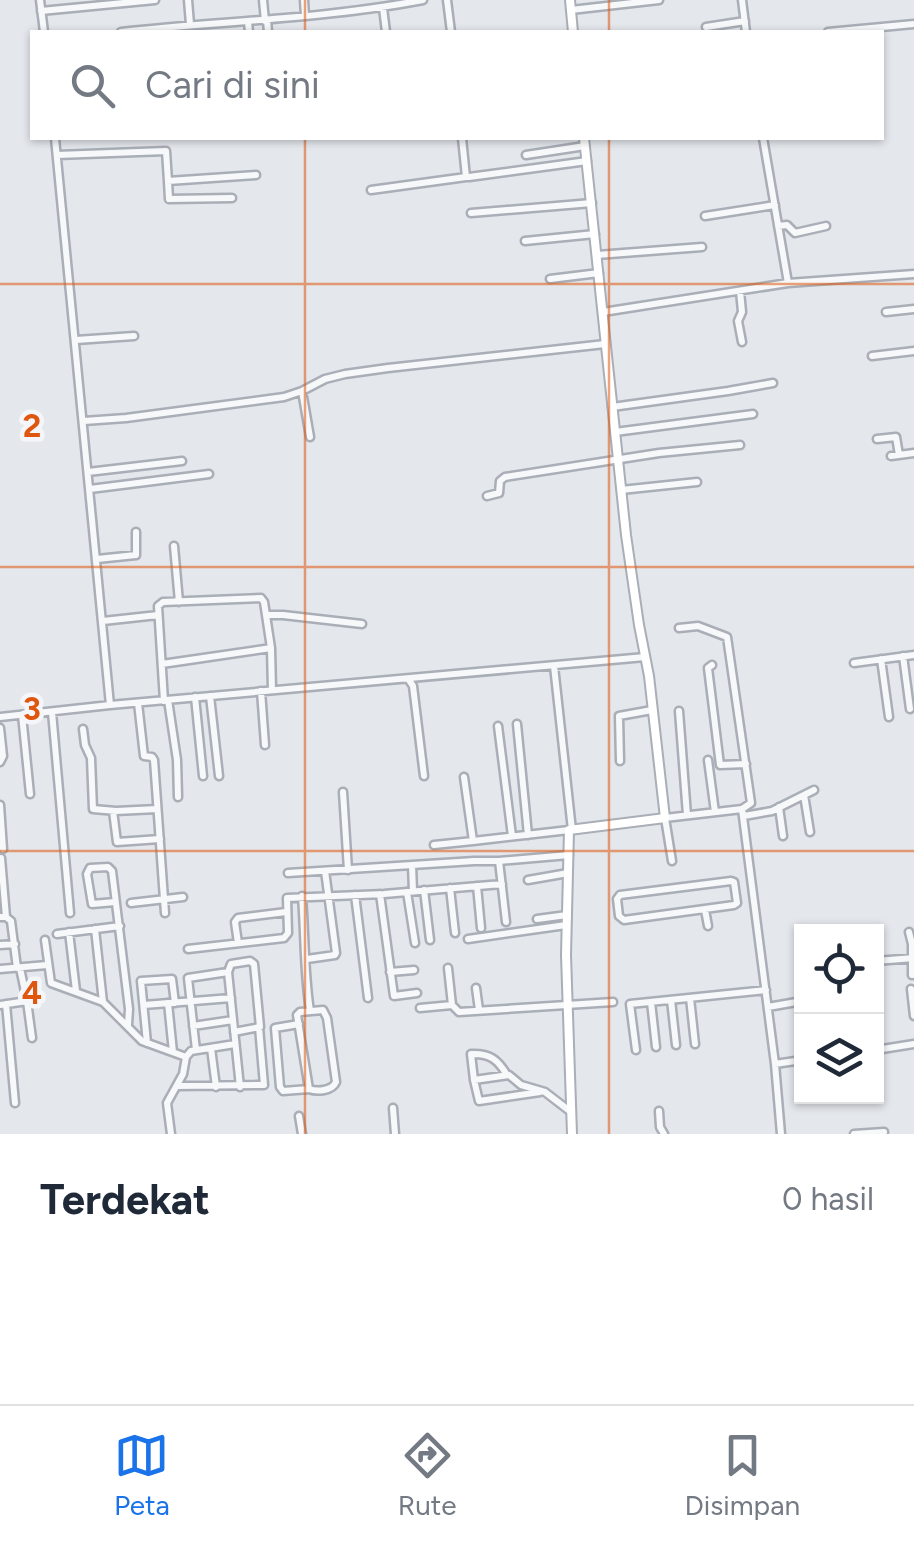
<!DOCTYPE html>
<html lang="id">
<style>
:root{--surface:#fff;--page:#f2f2f3;--text:#1f2937;--muted:#747a83;--line:#e0e1e3;--accent:#1a73e8}
body{margin:0;font-family:Figtree,sans-serif;background:var(--page);color:var(--text)}
.controls{position:absolute;right:30px;bottom:30px;display:grid;overflow:hidden;border-radius:0px;box-shadow:0 2px 8px #0004}
.controls button{width:90px;height:90px;display:grid;place-items:center;padding:0;border:0;border-bottom:2px solid var(--line);background:var(--surface);color:var(--text);font:50px sans-serif}
.list{margin:0;padding:0;list-style:none}
h2{display:flex;justify-content:space-between;align-items:center;height:130px;margin:0;padding:0 40px;font-size:42px}
h2 small{font-size:32px;font-weight:400;color:var(--muted)}
.icon{flex:none;width:55px;height:55px;fill:none;stroke:currentColor;stroke-width:2;stroke-linecap:round;stroke-linejoin:round}
.map{position:relative;flex:none;width:914px;height:1134px;overflow:hidden}
.search{position:absolute;background:var(--surface);box-shadow:0 2px 8px #0004;left:30px;right:30px;top:30px;height:110px;display:flex;align-items:center;gap:25px;box-sizing:border-box;padding:0 35px;border-radius:0px;color:var(--muted);font-size:38px}
.sheet{height:270px;background:var(--surface)}
nav{display:flex;justify-content:space-around;align-items:center;box-sizing:border-box;height:140px;border-top:2px solid var(--line);background:var(--surface);font-size:28px;color:var(--muted)}
nav a{display:grid;justify-items:center;gap:5px}
nav .on{color:var(--accent)}
.map>svg:first-child{display:block}
.lines{fill:none;stroke-linecap:round;stroke-linejoin:round}
.street-casing{stroke:#a9aeb7;stroke-width:11}
.secondary-casing{stroke:#a9aeb7;stroke-width:12}
.street{stroke:#f7f8fa;stroke-width:6}
.secondary{stroke:#fff;stroke-width:8}
.grid{fill:none;stroke:#df570f;stroke-width:2.5;stroke-opacity:0.55}
.grid-label{font-size:32px;text-anchor:middle;font-weight:bold;fill:#df570f;stroke:#f4f6f9;stroke-width:9;stroke-linejoin:round;paint-order:stroke}
</style>
<div class="map">
<svg width="914" height="1134" viewBox="0 0 914 1134">
<rect width="100%" height="100%" fill="#e4e7ec"/>
<g class="lines">
<defs>
<path id="street" d="M 40,0 L 44,32
M 188,0 L 190,24
M 263,0 L 265,21
M 304,0 L 305,16
M 447,0 L 451,32
M 742,0 L 746,32
M 383,8 L 386,32
M 571,10 L 659,0
M 41,11 L 155,0
M 267,20 L 268,32
M 248,22 L 249,32
M 706,27 L 745,21
M 121,32 C 222,21 323,19 423,0
M 828,32 L 914,24
M 55,138 L 110,705 L 645,657
M 462,138 L 466,177 L 469,177 L 587,161
M 763,138 L 788,283
M 57,155 L 166,151 L 168,181 L 256,175
M 526,155 L 585,146
M 168,181 L 169,199 L 232,198
M 371,190 L 466,177
M 471,213 L 592,203
M 705,216 L 775,205
M 778,226 L 787,225 L 795,233 L 826,226
M 525,241 L 595,234
M 597,255 L 702,247
M 550,279 L 599,273
M 740,291 L 742,312 L 738,321 L 742,342
M 603,312 L 788,283 L 914,274
M 886,312 L 914,309
M 76,340 L 134,336
M 872,356 L 914,351
M 302,391 L 310,437
M 612,407 L 728,391 L 773,383
M 84,421 L 126,418 L 284,397 L 302,391 L 325,379 L 345,374 L 388,368 L 605,344
M 615,432 L 753,414
M 877,439 L 896,437 L 899,455
M 891,456 L 914,453
M 88,472 L 182,461
M 90,489 L 209,474
M 621,490 L 697,482
M 487,496 L 499,493 L 500,481 L 505,477 L 659,453 L 740,445
M 174,546 L 179,602
M 97,559 L 136,555 L 136,532
M 266,615 L 283,615 L 362,624
M 103,621 L 158,615
M 679,628 L 698,626 L 727,637 L 751,803 L 742,809
M 903,656 L 910,709
M 881,659 L 889,717
M 854,663 L 914,655
M 162,664 L 271,648
M 712,665 L 708,668 L 720,765 L 746,764
M 554,666 L 572,830
M 409,680 L 413,686 L 424,776
M 261,691 L 265,745
M 210,696 L 219,776
M 195,697 L 203,776
M 168,700 L 177,760 L 178,797
M 164,701 L 158,606 L 163,602 L 261,598 L 264,602 L 271,648 L 272,690
M 138,703 L 144,756 L 152,757 L 154,760 L 165,913
M 679,711 L 687,815
M 52,712 L 70,913
M 22,715 L 30,794
M 0,717 L 110,705
M 517,724 L 528,835
M 498,726 L 512,836
M 0,728 L 3,756 L 0,762
M 83,729 L 85,745 L 91,758 L 93,809 L 116,811 L 157,809
M 708,760 L 715,812
M 620,761 L 619,716 L 652,710
M 464,777 L 473,841 L 569,830
M 343,792 L 348,870
M 804,795 L 810,832
M 0,805 L 3,849
M 779,807 L 783,836
M 113,811 L 117,842 L 160,839
M 744,816 L 772,811 L 814,790
M 434,845 L 473,841
M 1,858 L 6,917
M 499,861 L 506,922
M 672,861 L 665,818 L 742,809 L 775,1064
M 412,865 L 413,891
M 288,873 L 474,861 L 499,861 L 569,855
M 528,880 L 568,873
M 731,881 L 734,882 L 737,903 L 734,905 L 624,920 L 619,916 L 617,899 L 620,895 Z
M 477,886 L 481,928
M 450,888 L 455,933
M 424,890 L 430,940
M 407,892 L 415,943
M 380,894 L 394,996 L 417,993
M 355,895 L 368,998
M 302,896 C 305,935 304,973 310,1011
M 115,902 L 92,904 L 87,874 L 90,868 L 108,867 L 112,871 L 129,1009 L 128,1025
M 131,903 L 183,897
M 705,910 L 708,926
M 0,917 L 6,917 L 11,921 L 17,968
M 537,919 L 567,915
M 95,929 L 103,1002
M 69,932 L 76,991
M 909,932 L 912,944 L 912,975
M 57,934 L 120,926
M 468,939 L 566,925
M 45,940 L 51,983 L 103,1002 L 142,1041 L 186,1057 L 191,1051 L 235,1044
M 238,943 L 235,922 L 238,918 L 286,912
M 0,945 L 15,944
M 188,949 L 284,938 L 288,933 L 287,898 L 384,894 L 502,884
M 307,959 L 335,955 L 336,953 L 325,871
M 876,961 L 914,958
M 448,968 L 452,1005
M 0,969 L 47,965
M 228,972 L 240,1087
M 390,972 L 414,970
M 476,988 L 479,1010
M 911,989 L 914,1016
M 690,998 L 695,1044
M 671,1000 L 676,1045
M 27,1001 L 32,1038
M 651,1002 L 656,1047
M 168,1003 L 173,1052
M 6,1004 L 15,1103
M 0,1005 L 27,1001 L 20,968
M 144,1005 L 231,998
M 768,1007 L 802,1001
M 420,1008 L 452,1005 L 459,1012 L 613,1002
M 323,1010 L 327,1018 L 336,1082 C 332,1091 317,1092 309,1089 L 297,1015 L 300,1012 Z
M 299,1024 L 275,1028 L 280,1087 L 283,1091 L 309,1089
M 193,1026 L 233,1020
M 147,1043 L 141,981 L 172,979 L 175,1003
M 211,1048 L 216,1087
M 196,1050 L 188,978 L 228,972 L 231,964 L 250,961 L 254,964 L 260,1027 L 234,1032
M 636,1050 L 630,1004 L 766,990
M 876,1050 L 914,1044
M 474,1080 L 471,1054 C 490,1053 498,1060 507,1075
M 177,1086 L 264,1085 L 259,1027
M 540,1092 L 479,1101 L 474,1080 L 509,1075 L 521,1085 L 545,1092 L 571,1112
M 393,1108 L 395,1134
M 659,1111 L 660,1127 L 664,1134
M 299,1116 L 302,1134
M 171,1134 L 167,1103 L 183,1074 L 186,1057
M 781,1134 L 775,1064 L 802,1060
M 854,1134 L 884,1132"/>
<path id="secondary" d="M 570,0 L 573,32
M 572,1134 L 566,955 L 569,830 L 665,818 L 649,676 L 639,625 L 626,535 L 584,138"/>
</defs>
<use href="#street" class="street-casing"/>
<use href="#secondary" class="secondary-casing"/>
<use href="#street" class="street"/>
<use href="#secondary" class="secondary"/>
</g>
<path class="grid" d="M 305,0 L 305,32M 609,0 L 609,32M 305,138 L 305,1134M 609,138 L 609,1134M 0,284 L 914,284M 0,567 L 914,567M 0,851 L 914,851"/>
<g class="grid-label">
<text x="32" y="437">2</text>
<text x="32" y="720">3</text>
<text x="32" y="1004">4</text>
</g>
</svg>
<div class="controls">
<button><svg class="icon" aria-label="locate" viewBox="0 0 24 24"><circle cx="12" cy="12" r="6"/><path d="M12 2v4M12 18v4M2 12h4M18 12h4"/></svg></button>
<button><svg class="icon" aria-label="layers" viewBox="0 0 24 24"><path d="M12 4l9 5-9 5-9-5zM3 14l9 5 9-5"/></svg></button>
</div>
<div class="search"><svg class="icon" aria-label="search" viewBox="0 0 24 24"><circle cx="10" cy="10" r="6"/><path d="M15 15l6 6"/></svg>Cari di sini</div>
</div>
<section class="sheet">
<h2>Terdekat<small>0 hasil</small></h2>
<ul class="list">
</ul>
</section>
<nav>
<a class="on"><svg class="icon" aria-label="map" viewBox="0 0 24 24"><path d="M3 6l6-2 6 2 6-2v14l-6 2-6-2-6 2zM9 4v14M15 6v14"/></svg>Peta</a>
<a><svg class="icon" aria-label="directions" viewBox="0 0 24 24"><path d="M12 3l9 9-9 9-9-9zM9 14v-3h6M13 9l2 2-2 2"/></svg>Rute</a>
<a><svg class="icon" aria-label="saved" viewBox="0 0 24 24"><path d="M7 4h10v16l-5-4-5 4z"/></svg>Disimpan</a>
</nav>
